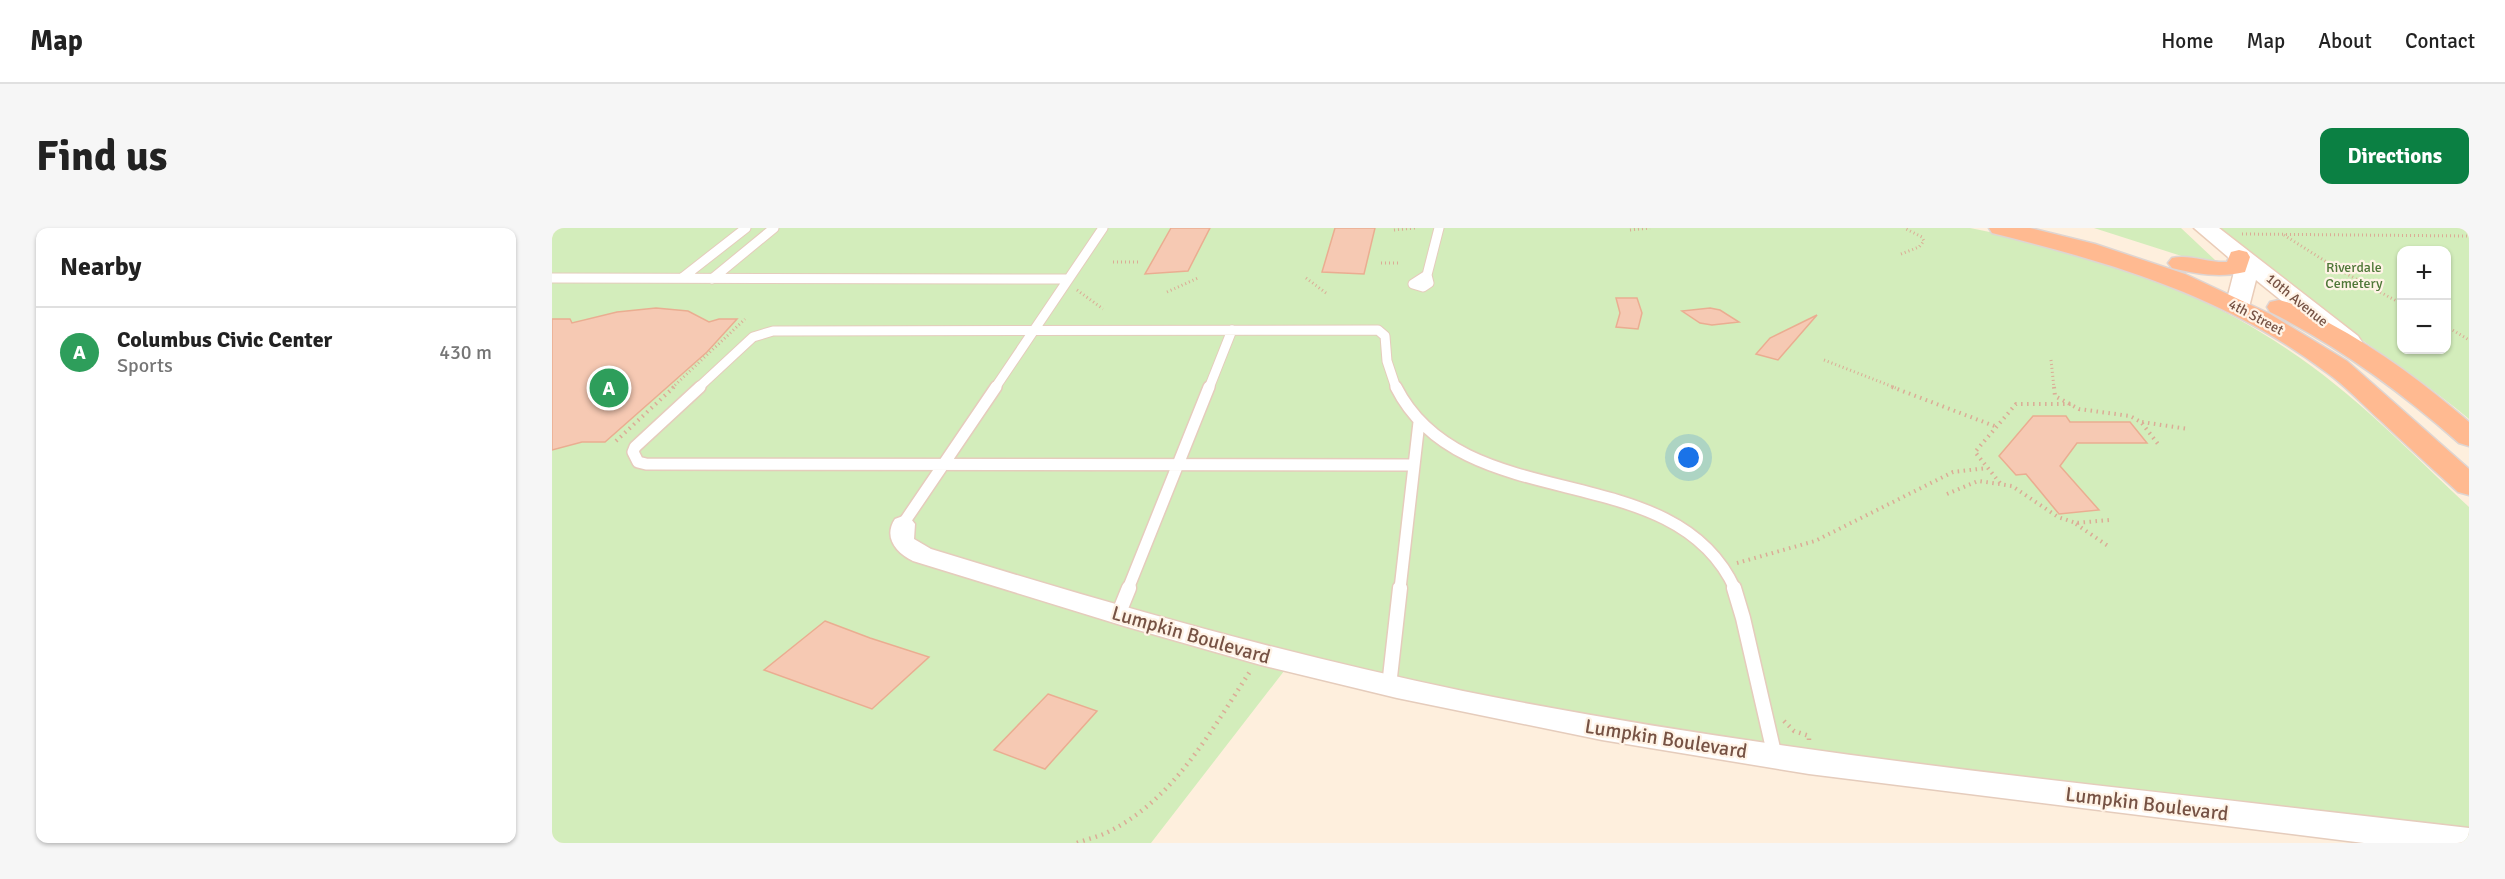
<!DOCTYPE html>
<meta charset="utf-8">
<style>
:root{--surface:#fff;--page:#f6f6f6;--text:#222;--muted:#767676;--line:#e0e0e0;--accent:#0b8043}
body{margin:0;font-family:Signika,sans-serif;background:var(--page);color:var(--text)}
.controls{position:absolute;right:18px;top:18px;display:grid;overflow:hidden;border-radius:12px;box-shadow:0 2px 4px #0004}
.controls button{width:54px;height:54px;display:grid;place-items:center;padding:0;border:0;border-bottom:2px solid var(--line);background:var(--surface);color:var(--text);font:30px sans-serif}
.you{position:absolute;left:1137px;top:230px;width:21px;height:21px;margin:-15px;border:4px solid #fff;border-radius:50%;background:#1a73e8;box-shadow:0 0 0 9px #1a73e833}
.badge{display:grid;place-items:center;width:39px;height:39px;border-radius:50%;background:var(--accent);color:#fff;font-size:20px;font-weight:700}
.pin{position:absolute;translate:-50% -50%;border:3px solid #fff;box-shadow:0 2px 6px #0006}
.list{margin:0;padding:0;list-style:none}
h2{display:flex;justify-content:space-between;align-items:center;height:78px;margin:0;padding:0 24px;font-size:26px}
h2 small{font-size:20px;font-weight:400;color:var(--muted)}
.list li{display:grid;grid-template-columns:39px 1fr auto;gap:18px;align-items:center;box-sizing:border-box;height:90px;padding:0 24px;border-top:2px solid var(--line)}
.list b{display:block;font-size:22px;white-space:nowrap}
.list p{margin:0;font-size:20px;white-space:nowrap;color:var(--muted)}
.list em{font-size:20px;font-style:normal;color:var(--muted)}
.map{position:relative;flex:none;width:1917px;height:615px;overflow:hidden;border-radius:12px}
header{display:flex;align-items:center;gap:36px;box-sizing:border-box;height:84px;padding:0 30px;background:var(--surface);border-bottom:2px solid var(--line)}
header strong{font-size:28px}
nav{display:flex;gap:33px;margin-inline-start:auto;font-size:21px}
.intro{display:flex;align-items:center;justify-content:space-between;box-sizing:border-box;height:144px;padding:0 36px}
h1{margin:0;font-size:42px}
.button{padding:15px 27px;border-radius:12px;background:var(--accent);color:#fff;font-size:21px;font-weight:700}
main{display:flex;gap:36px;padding:0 36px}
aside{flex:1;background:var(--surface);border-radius:12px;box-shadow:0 2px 4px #0004}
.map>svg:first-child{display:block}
.green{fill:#d3edbb;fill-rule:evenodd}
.building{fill:#f6c9b3;stroke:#eaad91;stroke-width:1.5}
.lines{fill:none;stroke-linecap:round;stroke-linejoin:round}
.service-far2-casing{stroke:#e5ccbc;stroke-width:11}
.service-far1-casing{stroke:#e5ccbc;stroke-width:14}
.service-casing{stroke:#e5ccbc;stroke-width:17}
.minor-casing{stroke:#e5ccbc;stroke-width:3}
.secondary-casing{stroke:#eaccb8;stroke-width:3}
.trunk-casing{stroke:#ded5d2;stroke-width:3}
.path-far2{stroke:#dbac96;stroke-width:3;stroke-dasharray:1 3;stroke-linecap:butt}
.path-far1{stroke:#dbac96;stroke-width:4;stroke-dasharray:1.5 4.5;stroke-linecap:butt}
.path{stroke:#dbac96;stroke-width:4.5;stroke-dasharray:1.5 5;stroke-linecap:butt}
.service-far2{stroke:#fff;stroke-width:9}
.service-far1{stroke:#fff;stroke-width:11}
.service{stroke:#fff;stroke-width:14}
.minor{fill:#fff;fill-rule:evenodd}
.secondary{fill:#fff;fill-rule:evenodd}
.trunk{fill:#ffba91;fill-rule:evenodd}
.labels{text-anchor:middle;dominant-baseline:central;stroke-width:4.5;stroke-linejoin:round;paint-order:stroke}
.far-park-label{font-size:14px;fill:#4f7738;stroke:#fff3e6}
.far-street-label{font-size:14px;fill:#765244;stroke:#fff3e6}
.near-street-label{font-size:20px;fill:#765244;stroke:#fff3e6}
</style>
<header>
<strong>Map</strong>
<nav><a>Home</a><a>Map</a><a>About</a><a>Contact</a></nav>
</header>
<div class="intro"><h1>Find us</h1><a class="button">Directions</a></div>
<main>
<aside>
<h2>Nearby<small></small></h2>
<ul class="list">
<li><span class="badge" style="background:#2e9e5b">A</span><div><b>Columbus Civic Center</b><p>Sports</p></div><em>430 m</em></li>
</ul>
</aside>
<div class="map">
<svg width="1917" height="615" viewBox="0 0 1917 615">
<rect width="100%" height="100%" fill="#feefdd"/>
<path class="green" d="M 0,0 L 1418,0 C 1529,22 1641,57 1735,121 C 1802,165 1859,225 1917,279 L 1917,614 L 1368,549 L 739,434 L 599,615 L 0,615 Z
M 1542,0 L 1629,0 L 1663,32 L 1660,34 L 1642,32 Z
M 1667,0 L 1917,0 L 1917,191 C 1880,160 1840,134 1802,106 C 1756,72 1710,37 1667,0 ZM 1850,22 L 1894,22 L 1894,122 L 1850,122 Z"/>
<path class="building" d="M 619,0 L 658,0 L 636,43 L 593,46 Z
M 783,0 L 823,0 L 812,46 L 770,44 Z
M 1064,70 L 1085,70 L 1090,85 L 1086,101 L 1064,99 L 1068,85 Z
M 104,80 L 136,83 L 157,94 L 167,91 L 185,91 L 155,124 L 53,214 L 30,214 L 0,222 L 0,91 L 18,91 L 20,95 L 65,84 Z
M 1158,80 L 1168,82 L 1187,94 L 1160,97 L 1148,95 L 1130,83 Z
M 1265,87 L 1226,132 L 1204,126 L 1218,110 Z
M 1481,188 L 1514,188 L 1518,194 L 1578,194 L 1595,215 L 1525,215 L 1508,238 L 1547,282 L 1507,286 L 1474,246 L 1464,247 L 1447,228 Z
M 273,393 L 318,410 L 377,429 L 320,481 L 212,442 Z
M 496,466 L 545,483 L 493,541 L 442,522 Z"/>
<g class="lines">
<defs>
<path id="service-far2" d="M 875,47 L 877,55 L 871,59 L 861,56 Z
M 875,47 L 887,0
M 0,50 L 516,51
M 130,50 L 194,0
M 160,51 L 222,0
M 146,160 L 201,109 L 221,103 L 826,102 L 833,108 L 835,133 L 844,160
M 443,160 L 551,0
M 657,160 L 680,102"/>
<path id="service-far1" d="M 148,159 L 83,219 L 81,224 L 86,234 L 94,236 L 862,237
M 844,159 C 911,292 1122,226 1183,361
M 351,296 L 444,159
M 576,361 L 657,159
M 848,361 L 867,194"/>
<path id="service" d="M 1182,360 L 1191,390 L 1223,529
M 566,387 L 577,360
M 837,458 L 848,360"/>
<path id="minor" d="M 351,288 L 359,291 L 363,296 L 362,311 L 379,321 C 555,375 731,426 911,463 C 1243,530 1581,560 1917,600 L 1917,615 L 1812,615 L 1257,546 L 1050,512 L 845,470 L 709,437 L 572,398 L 361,333 C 344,325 331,309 343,291 Z"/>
<path id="secondary" d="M 1642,0 L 1667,0 L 1806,108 L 1810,114 L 1806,120 L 1797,122 L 1788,120 L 1704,52 L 1697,79 L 1694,84 L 1685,86 L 1676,84 L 1673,79 L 1683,40 L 1676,29 Z"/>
<path id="trunk" d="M 1437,0 L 1478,0 L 1543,16 L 1633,46 L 1718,86 L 1795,133 L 1917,241 L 1917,267 L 1906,264 C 1880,240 1854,217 1829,193 C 1811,177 1794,158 1774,144 C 1673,68 1561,35 1440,5 Z
M 1687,22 L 1695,24 L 1698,29 L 1693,44 C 1668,50 1645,46 1620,40 L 1616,35 L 1620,30 C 1637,26 1656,35 1675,34 L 1679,24 Z
M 1727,72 C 1745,76 1761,86 1777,95 C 1828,122 1874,157 1917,194 L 1917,218 L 1907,215 C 1849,164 1788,119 1718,84 L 1715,79 L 1718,74 Z"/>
</defs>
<use href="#service-far2" class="service-far2-casing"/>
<use href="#service-far1" class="service-far1-casing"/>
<use href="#service" class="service-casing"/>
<use href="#minor" class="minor-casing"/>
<use href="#secondary" class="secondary-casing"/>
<use href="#trunk" class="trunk-casing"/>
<path class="path-far2" d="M 842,2 L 863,0
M 1078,2 L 1098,0
M 1690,6 L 1917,8
M 1732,7 L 1784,40 L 1850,76
M 1349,26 L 1367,19 L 1372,13 L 1370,9 L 1352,0
M 561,34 L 586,34
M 829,35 L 849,35
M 754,50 L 774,65
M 525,62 L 551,81
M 615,64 L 646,50
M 1894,98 L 1917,112
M 1272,132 L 1344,160
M 1499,132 L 1502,160
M 120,160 L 193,91"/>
<path class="path-far1" d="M 1340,159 L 1445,199
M 1502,159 L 1503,168 L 1527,181 L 1578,188 L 1589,194 L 1606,216
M 1590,194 L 1636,201
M 64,213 L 122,159
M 1448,255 L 1423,224 L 1464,176 L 1519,176
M 1395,266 L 1426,253 L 1448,256 L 1460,258 L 1506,289 L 1524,295 L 1557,292
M 1524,296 L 1556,318
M 1185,335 L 1263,313 L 1401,244 L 1435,240"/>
<path class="path" d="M 1232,493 L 1242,503 L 1257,508 L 1257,512
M 525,615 C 535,611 546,609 556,604 C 622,572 660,501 699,442"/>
<use href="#service-far2" class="service-far2"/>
<use href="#service-far1" class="service-far1"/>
<use href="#service" class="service"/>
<use href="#minor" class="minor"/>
<use href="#secondary" class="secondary"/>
<use href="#trunk" class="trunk"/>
</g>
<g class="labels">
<g class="far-park-label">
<text x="1802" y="39">Riverdale<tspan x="1802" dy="16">Cemetery</tspan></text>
</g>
<g class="far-street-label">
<text transform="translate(1745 72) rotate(39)">10th Avenue</text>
<text transform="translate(1704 89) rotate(28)">4th Street</text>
</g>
<g class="near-street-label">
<text transform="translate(639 407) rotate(16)">Lumpkin Boulevard</text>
<text transform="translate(1114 511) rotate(9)">Lumpkin Boulevard</text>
<text transform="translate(1595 576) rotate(7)">Lumpkin Boulevard</text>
</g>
</g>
</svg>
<div class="controls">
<button>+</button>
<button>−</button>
</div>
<div class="you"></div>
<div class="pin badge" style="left:57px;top:160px;background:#2e9e5b">A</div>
</div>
</main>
